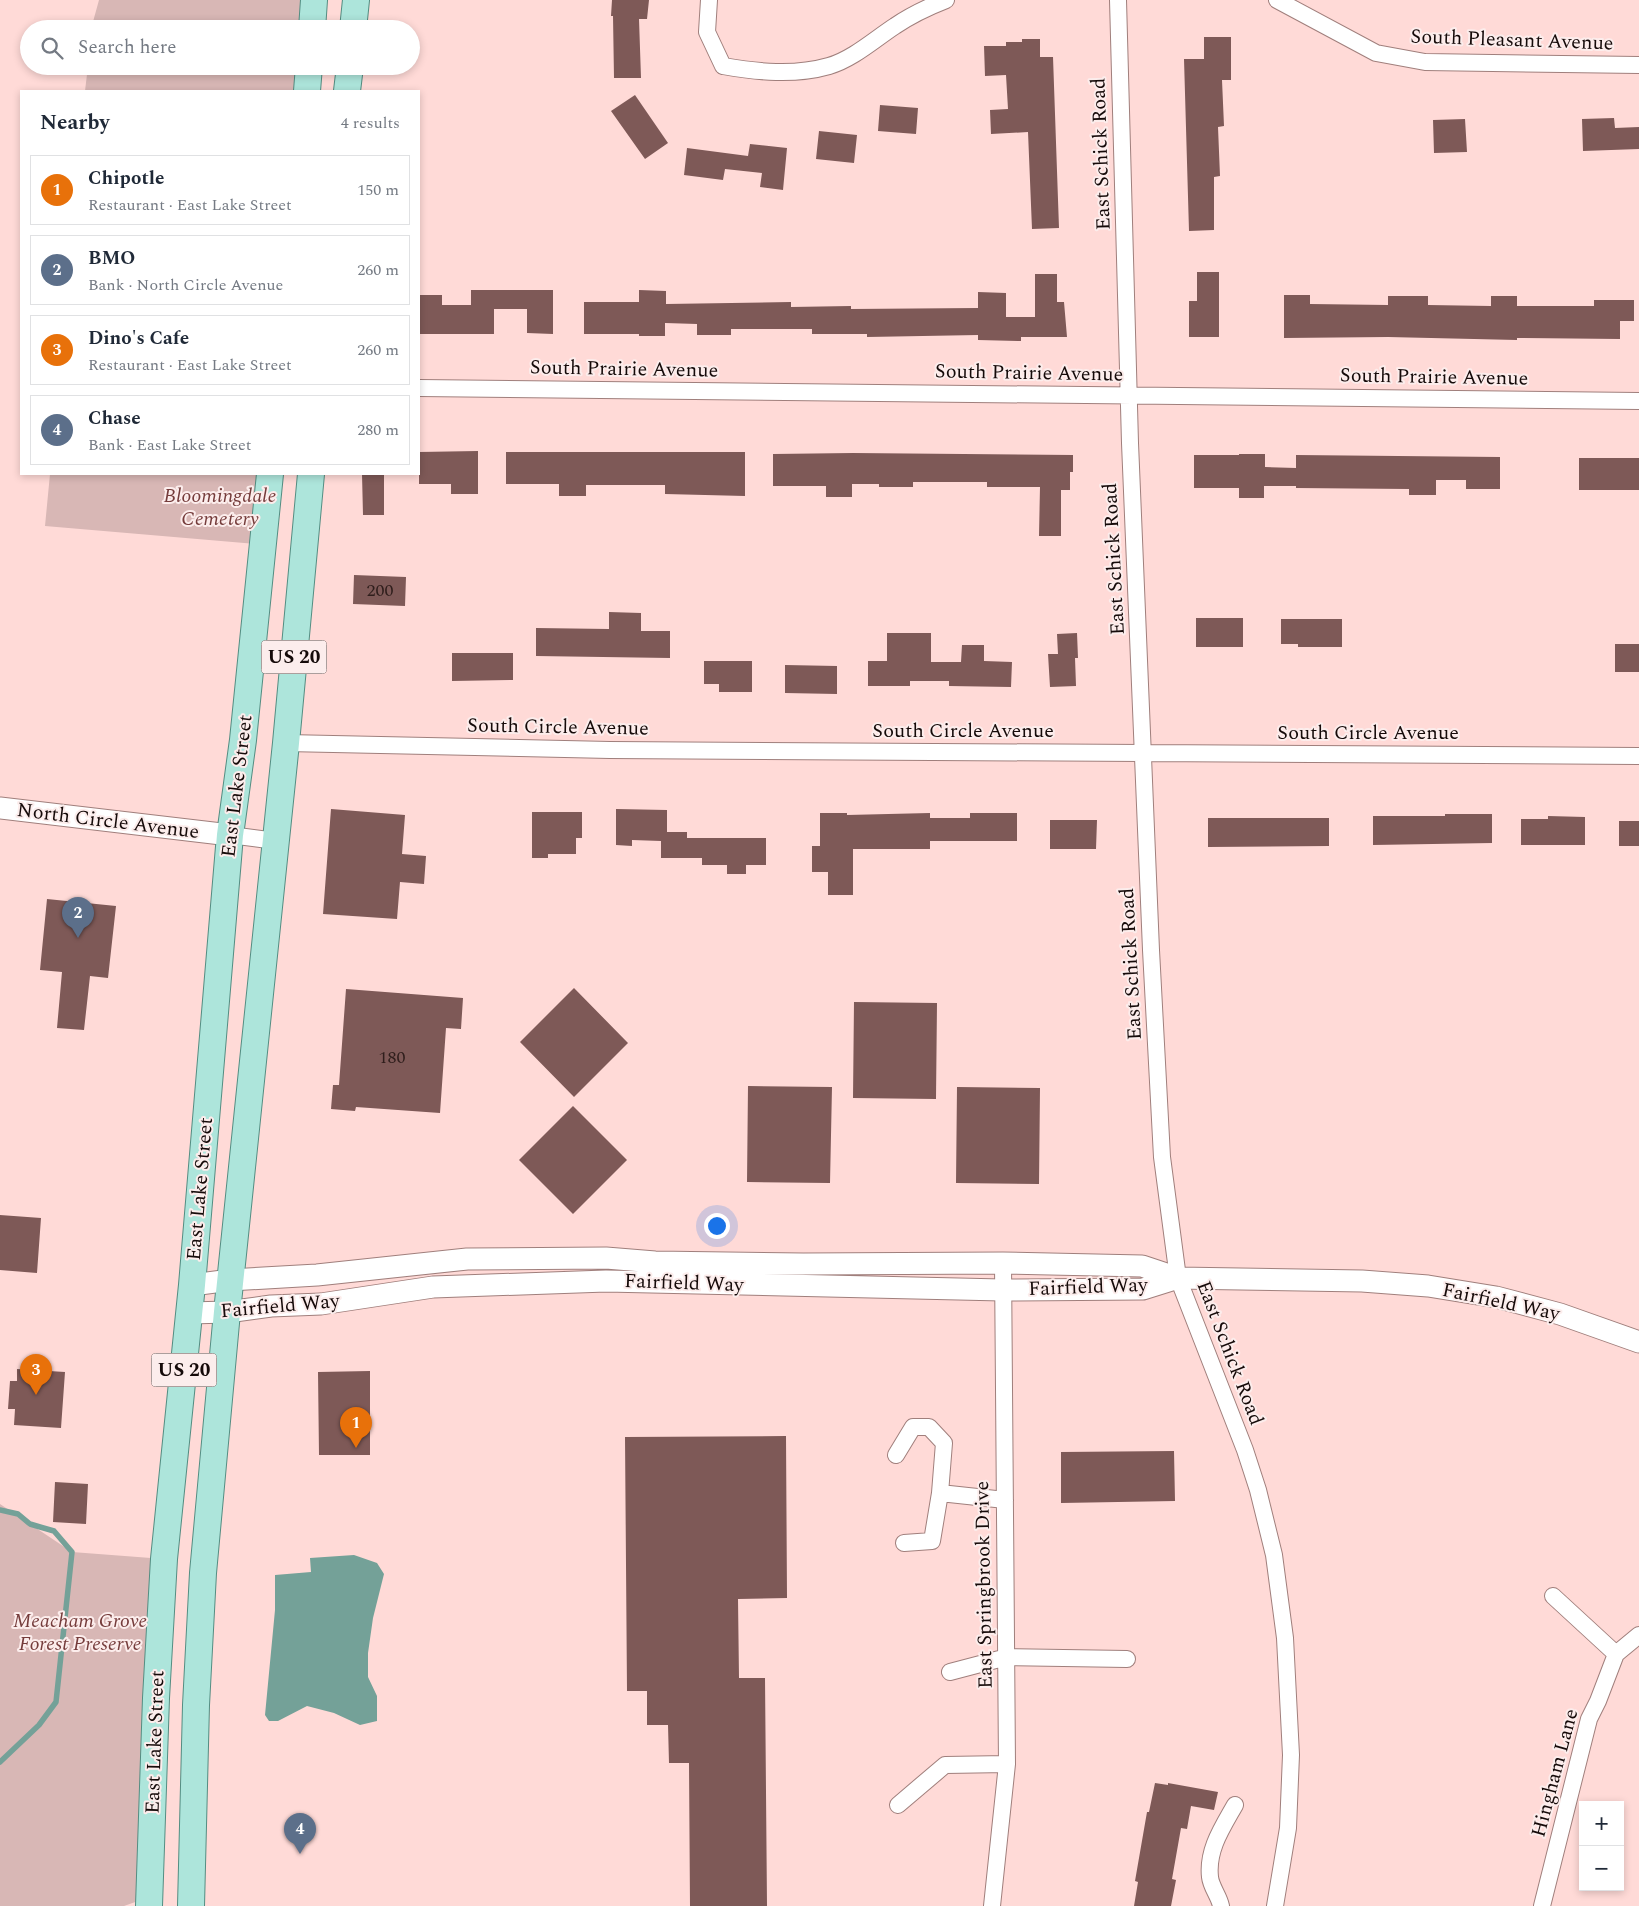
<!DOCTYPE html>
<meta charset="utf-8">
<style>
:root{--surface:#fff;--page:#f6f6f7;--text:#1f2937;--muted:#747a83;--line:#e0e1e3;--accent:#b45309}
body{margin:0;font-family:Spectral,serif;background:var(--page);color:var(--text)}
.controls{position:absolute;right:15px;bottom:15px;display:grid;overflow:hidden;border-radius:0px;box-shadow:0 2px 8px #0003}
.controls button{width:45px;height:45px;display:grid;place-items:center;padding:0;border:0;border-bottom:1px solid var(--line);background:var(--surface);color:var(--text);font:25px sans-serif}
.you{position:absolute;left:716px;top:1225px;width:18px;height:18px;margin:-12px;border:4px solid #fff;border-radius:50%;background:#1a73e8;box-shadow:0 0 0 8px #1a73e833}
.badge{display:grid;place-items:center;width:32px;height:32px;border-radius:50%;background:var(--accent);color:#fff;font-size:16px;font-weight:700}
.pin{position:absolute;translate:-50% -41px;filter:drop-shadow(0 1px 2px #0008)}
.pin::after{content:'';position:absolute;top:26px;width:18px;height:15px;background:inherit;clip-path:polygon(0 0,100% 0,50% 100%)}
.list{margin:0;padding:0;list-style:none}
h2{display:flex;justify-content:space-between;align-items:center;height:65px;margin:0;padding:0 20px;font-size:21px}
h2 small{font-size:16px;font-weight:400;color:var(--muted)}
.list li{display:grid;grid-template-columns:32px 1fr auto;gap:15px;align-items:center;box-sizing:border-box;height:70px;margin:0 10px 10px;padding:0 10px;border:1px solid var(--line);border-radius:0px}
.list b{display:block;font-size:19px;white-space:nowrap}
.list p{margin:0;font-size:16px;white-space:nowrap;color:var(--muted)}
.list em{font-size:16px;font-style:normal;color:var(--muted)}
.icon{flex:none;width:28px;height:28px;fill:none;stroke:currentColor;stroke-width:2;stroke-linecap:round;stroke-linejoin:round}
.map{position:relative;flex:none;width:1639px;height:1906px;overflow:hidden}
.search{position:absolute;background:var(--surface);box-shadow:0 2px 8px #0003;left:20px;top:20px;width:400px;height:55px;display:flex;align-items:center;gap:12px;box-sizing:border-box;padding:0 18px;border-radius:28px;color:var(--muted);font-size:19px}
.panel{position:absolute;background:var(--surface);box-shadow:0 2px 8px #0003;left:20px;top:90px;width:400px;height:385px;border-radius:0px}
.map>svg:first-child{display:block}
.green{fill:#d8b7b5}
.water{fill:#74a198}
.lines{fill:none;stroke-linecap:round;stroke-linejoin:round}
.stream{stroke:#74a198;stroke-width:5.5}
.building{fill:#7e5957}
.minor-casing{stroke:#a07f7c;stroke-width:18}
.tertiary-casing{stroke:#a07f7c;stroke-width:23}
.primary-casing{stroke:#548d82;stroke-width:28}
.minor{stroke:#fff;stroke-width:16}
.tertiary{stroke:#fff;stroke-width:21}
.primary{stroke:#ade5db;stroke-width:26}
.labels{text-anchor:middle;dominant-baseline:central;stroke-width:4;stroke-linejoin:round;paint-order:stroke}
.number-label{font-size:18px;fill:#2f1e1c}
.shield{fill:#fcedec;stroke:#5a4e4d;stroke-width:1}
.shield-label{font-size:19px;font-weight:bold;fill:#150a09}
.street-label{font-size:20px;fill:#150a09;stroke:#fcedec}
.park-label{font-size:20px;font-style:italic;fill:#753c3b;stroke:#fcedec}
</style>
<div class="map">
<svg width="1639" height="1906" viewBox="0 0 1639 1906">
<rect width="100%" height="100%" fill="#ffdad7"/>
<path class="green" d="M 99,0 L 304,0 L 302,29 L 91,29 Z
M 88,66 L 298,66 L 296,91 L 85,91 Z
M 50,474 L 262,474 L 256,544 L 45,526 Z
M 0,1504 L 72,1552 L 164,1559 L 141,1900 L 124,1906 L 0,1906 Z"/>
<path class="water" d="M 354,1555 L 377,1563 L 384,1574 L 373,1618 L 368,1653 L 368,1677 L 377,1696 L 377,1721 L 360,1725 L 334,1713 L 307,1706 L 278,1721 L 269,1721 L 265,1715 L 275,1610 L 275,1575 L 311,1572 L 310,1558 Z"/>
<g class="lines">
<path class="stream" d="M 0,1510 L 18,1514 L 30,1524 L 54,1531 L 72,1552 L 56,1702 L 39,1725 L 0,1762"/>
</g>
<path class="building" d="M 612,0 L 649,0 L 647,19 L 639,19 L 641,78 L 614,78 L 613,16 L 611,16 Z
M 1204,37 L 1231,37 L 1231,80 L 1222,80 L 1224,126 L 1218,127 L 1220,176 L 1214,177 L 1214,230 L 1189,231 L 1184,59 L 1204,59 Z
M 1022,39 L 1040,39 L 1040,57 L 1053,57 L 1059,228 L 1032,229 L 1028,132 L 991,134 L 990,110 L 1008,109 L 1006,75 L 985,76 L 984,46 L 1006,46 L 1006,42 L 1022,42 Z
M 635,95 L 668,143 L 645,159 L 611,111 Z
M 880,105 L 918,108 L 916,134 L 878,131 Z
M 1614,118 L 1615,128 L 1639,127 L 1639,149 L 1583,151 L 1582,119 Z
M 1465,119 L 1467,152 L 1434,153 L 1433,120 Z
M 819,131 L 857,135 L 854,163 L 816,159 Z
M 750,144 L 787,148 L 783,190 L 760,187 L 762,173 L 725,169 L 723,180 L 684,175 L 687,148 L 748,156 Z
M 1197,272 L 1219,272 L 1219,337 L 1189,337 L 1189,301 L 1197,301 Z
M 1035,274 L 1057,274 L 1057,302 L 1064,302 L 1067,337 L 1021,337 L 1021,341 L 978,340 L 978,335 L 867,337 L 867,334 L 812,334 L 812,329 L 731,329 L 731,335 L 697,335 L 697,324 L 665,323 L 665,336 L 639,336 L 639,334 L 584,334 L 584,302 L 639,302 L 639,290 L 666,291 L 666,304 L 791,302 L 791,307 L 851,306 L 851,309 L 978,308 L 978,292 L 1006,293 L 1006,317 L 1035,317 Z
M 471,290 L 553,290 L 553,334 L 527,333 L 527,309 L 494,309 L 494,334 L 419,334 L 419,295 L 442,295 L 442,305 L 471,305 Z
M 1284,295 L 1310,295 L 1310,304 L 1388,305 L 1388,296 L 1428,296 L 1428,305 L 1491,306 L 1491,296 L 1517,296 L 1517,306 L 1594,306 L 1594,300 L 1634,300 L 1634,321 L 1620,321 L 1620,339 L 1517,338 L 1517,340 L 1388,337 L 1284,338 Z
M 478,451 L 478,494 L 451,494 L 451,484 L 419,484 L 419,452 Z
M 506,452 L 745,452 L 745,496 L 665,494 L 665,485 L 586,485 L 586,496 L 559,496 L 559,484 L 506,484 Z
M 853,453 L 1073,455 L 1073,472 L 1070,472 L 1070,490 L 1061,490 L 1061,536 L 1039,536 L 1040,487 L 987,487 L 987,482 L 913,482 L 913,487 L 879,487 L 879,484 L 852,484 L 852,497 L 826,497 L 826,486 L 773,486 L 773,454 Z
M 1239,454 L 1265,454 L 1265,467 L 1296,468 L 1296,455 L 1500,457 L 1500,489 L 1466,489 L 1466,480 L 1436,480 L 1436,495 L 1409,495 L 1409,489 L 1296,488 L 1296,486 L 1264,486 L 1264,498 L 1239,498 L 1239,488 L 1194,488 L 1194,455 L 1239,455 Z
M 1579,458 L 1639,458 L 1639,490 L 1579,490 Z
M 362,474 L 384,474 L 384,515 L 363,515 Z
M 354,575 L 406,577 L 405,606 L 353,604 Z
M 609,612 L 641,613 L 641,631 L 670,631 L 670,658 L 536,656 L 536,628 L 609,629 Z
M 1196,618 L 1243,618 L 1243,647 L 1196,647 Z
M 1281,619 L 1342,619 L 1342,647 L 1298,647 L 1298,644 L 1281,644 Z
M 887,633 L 931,633 L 931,662 L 961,662 L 962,645 L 984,645 L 984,661 L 1012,662 L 1011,687 L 949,686 L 949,681 L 910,681 L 910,686 L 868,686 L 868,661 L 887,661 Z
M 1077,633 L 1078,658 L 1075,658 L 1076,686 L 1050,687 L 1048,654 L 1058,654 L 1057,634 Z
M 1615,644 L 1639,644 L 1639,672 L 1615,672 Z
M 452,653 L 513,653 L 513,680 L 452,681 Z
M 704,661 L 752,661 L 752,692 L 719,692 L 719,684 L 704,684 Z
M 785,665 L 837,666 L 837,694 L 785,693 Z
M 331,809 L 405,815 L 402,854 L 426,856 L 424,884 L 400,882 L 397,919 L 323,914 Z
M 616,809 L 667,810 L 667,832 L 687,832 L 687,838 L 766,838 L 766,865 L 746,865 L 746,874 L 727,874 L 727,865 L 702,865 L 702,858 L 661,858 L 661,841 L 632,840 L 632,846 L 616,845 Z
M 532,812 L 582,812 L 582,838 L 576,838 L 576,854 L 548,854 L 548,858 L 532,858 Z
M 820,813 L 847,813 L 847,815 L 930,813 L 930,818 L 970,818 L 970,813 L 1017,813 L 1017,841 L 930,841 L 930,849 L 853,849 L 853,895 L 828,895 L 828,872 L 812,872 L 812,846 L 820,846 Z
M 1445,814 L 1492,814 L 1492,843 L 1373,845 L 1373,816 L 1445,816 Z
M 1548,816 L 1585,817 L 1585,845 L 1521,845 L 1521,819 L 1548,819 Z
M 1208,818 L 1329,818 L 1329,846 L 1208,847 Z
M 1050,820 L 1097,820 L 1096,849 L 1050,849 Z
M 1619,821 L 1639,821 L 1639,846 L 1619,846 Z
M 47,899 L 116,906 L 108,978 L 90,976 L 84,1030 L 57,1028 L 62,972 L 40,970 Z
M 574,988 L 628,1043 L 574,1097 L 520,1042 Z
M 346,989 L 463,998 L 461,1029 L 446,1028 L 440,1113 L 356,1107 L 355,1111 L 331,1109 L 333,1085 L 339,1085 Z
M 854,1002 L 937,1003 L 936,1099 L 853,1098 Z
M 748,1086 L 832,1087 L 830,1183 L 747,1182 Z
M 957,1087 L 1040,1088 L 1039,1184 L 956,1183 Z
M 573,1106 L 627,1160 L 573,1214 L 519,1160 Z
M 0,1215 L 41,1218 L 37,1273 L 0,1270 Z
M 17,1369 L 65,1372 L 61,1428 L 14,1425 L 15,1409 L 8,1409 L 10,1381 L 17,1381 Z
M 370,1371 L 370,1455 L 319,1455 L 318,1372 Z
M 786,1436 L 787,1598 L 738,1599 L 739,1678 L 765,1678 L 767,1906 L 690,1906 L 689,1763 L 669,1763 L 668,1725 L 647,1725 L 647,1691 L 627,1691 L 625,1437 Z
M 1174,1451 L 1175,1501 L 1061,1503 L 1061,1452 Z
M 55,1482 L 88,1484 L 86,1524 L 53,1522 Z
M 1155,1783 L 1168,1785 L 1168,1783 L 1218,1792 L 1214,1810 L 1191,1806 L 1187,1829 L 1181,1828 L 1172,1879 L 1176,1880 L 1171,1906 L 1134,1906 L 1138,1882 L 1135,1881 L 1147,1812 L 1149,1812 Z"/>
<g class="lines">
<defs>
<path id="minor" d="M 709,0 L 707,32 L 723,66
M 1118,0 L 1130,443 L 1151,950 L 1162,1157 L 1178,1278 L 1245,1450 L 1258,1490 L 1274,1555 L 1285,1638 L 1291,1755 L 1288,1828 L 1275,1906
M 1277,0 L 1376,53 L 1425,62 L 1639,65
M 723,66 C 758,72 794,76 829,66 C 853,59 875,39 895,26 C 911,15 928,7 946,0
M 419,388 L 1639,401
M 286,743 L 610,750 L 1639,756
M 230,835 L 276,841
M 896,1455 L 913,1427 L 929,1427 L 944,1443 L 940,1493 L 932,1541 L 904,1543
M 940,1493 L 1005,1500
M 1553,1596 L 1616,1654
M 950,1672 L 1007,1657 L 1127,1659
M 898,1805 L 945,1765 L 1007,1764
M 992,1906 L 1007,1764 L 1003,1263
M 1221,1906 C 1219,1896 1211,1887 1210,1877 C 1207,1850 1222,1828 1235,1805
M 1542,1906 L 1589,1719 L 1598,1701 L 1616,1654 L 1639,1635"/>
<path id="tertiary" d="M 0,808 L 230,835
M 192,1285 L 230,1280 L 317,1275 L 467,1259 L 606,1258 L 655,1262 L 803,1264 L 1003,1263 L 1142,1266 L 1178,1278
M 190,1313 L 227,1312 L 271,1306 L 321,1304 L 433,1287 L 606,1281 L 1002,1290 L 1143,1289 L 1178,1278 L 1362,1281 L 1428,1286 L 1496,1297 L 1560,1314 L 1639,1342"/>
<path id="primary" d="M 312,29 L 314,0
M 353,29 L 356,0
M 307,91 L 309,66
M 347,91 L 350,66
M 149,1906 L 156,1698 L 164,1559 L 192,1285 L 230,835 L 243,740 L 270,474
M 191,1906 L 196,1705 L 203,1573 L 227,1312 L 286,743 L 311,474"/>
</defs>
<use href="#minor" class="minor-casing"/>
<use href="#tertiary" class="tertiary-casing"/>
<use href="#primary" class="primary-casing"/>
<use href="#minor" class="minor"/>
<use href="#tertiary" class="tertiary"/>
<use href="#primary" class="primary"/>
</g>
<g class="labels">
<g class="number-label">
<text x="380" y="590">200</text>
<text x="392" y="1057">180</text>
</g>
<g class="shield">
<rect x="261.5" y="640.5" width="65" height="33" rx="4"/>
<rect x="151.5" y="1353.5" width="65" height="33" rx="4"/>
</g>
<g class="shield-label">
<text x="294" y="657">US 20</text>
<text x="184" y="1370">US 20</text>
</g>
<g class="street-label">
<text transform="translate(1512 40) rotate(2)">South Pleasant Avenue</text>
<text transform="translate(1101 154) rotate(-92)">East Schick Road</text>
<text transform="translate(624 369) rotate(1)">South Prairie Avenue</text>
<text transform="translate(1029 373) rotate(1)">South Prairie Avenue</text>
<text transform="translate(1434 377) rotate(1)">South Prairie Avenue</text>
<text transform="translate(1114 559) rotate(-93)">East Schick Road</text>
<text transform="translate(558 727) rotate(1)">South Circle Avenue</text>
<text x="963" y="731">South Circle Avenue</text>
<text x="1368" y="733">South Circle Avenue</text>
<text transform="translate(237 786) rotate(-83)">East Lake Street</text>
<text transform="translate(108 821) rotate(7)">North Circle Avenue</text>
<text transform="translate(1131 964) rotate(-93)">East Schick Road</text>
<text transform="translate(200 1189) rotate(-85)">East Lake Street</text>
<text transform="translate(684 1283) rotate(2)">Fairfield Way</text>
<text transform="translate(1088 1287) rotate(-2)">Fairfield Way</text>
<text transform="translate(1501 1302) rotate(12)">Fairfield Way</text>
<text transform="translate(280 1306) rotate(-5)">Fairfield Way</text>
<text transform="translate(1230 1353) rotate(69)">East Schick Road</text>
<text transform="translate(984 1585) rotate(-91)">East Springbrook Drive</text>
<text transform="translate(155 1742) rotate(-88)">East Lake Street</text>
<text transform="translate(1555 1773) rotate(-75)">Hingham Lane</text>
</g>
<g class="park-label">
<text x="220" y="496">Bloomingdale<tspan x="220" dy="23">Cemetery</tspan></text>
<text x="80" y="1621">Meacham Grove<tspan x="80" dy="23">Forest Preserve</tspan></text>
</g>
</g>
</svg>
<div class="controls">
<button>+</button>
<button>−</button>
</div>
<div class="you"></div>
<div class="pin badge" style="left:356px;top:1448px;background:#e8710a">1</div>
<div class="pin badge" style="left:78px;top:938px;background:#5c6f8a">2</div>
<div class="pin badge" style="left:36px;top:1395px;background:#e8710a">3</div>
<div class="pin badge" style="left:300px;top:1854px;background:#5c6f8a">4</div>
<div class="search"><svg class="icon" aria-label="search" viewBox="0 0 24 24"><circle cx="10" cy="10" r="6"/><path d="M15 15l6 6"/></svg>Search here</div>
<section class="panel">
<h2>Nearby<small>4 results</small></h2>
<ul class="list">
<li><span class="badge" style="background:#e8710a">1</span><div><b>Chipotle</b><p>Restaurant · East Lake Street</p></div><em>150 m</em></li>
<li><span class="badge" style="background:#5c6f8a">2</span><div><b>BMO</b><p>Bank · North Circle Avenue</p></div><em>260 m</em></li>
<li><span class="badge" style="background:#e8710a">3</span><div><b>Dino's Cafe</b><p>Restaurant · East Lake Street</p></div><em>260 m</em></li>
<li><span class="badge" style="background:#5c6f8a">4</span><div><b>Chase</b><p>Bank · East Lake Street</p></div><em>280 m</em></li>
</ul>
</section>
</div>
